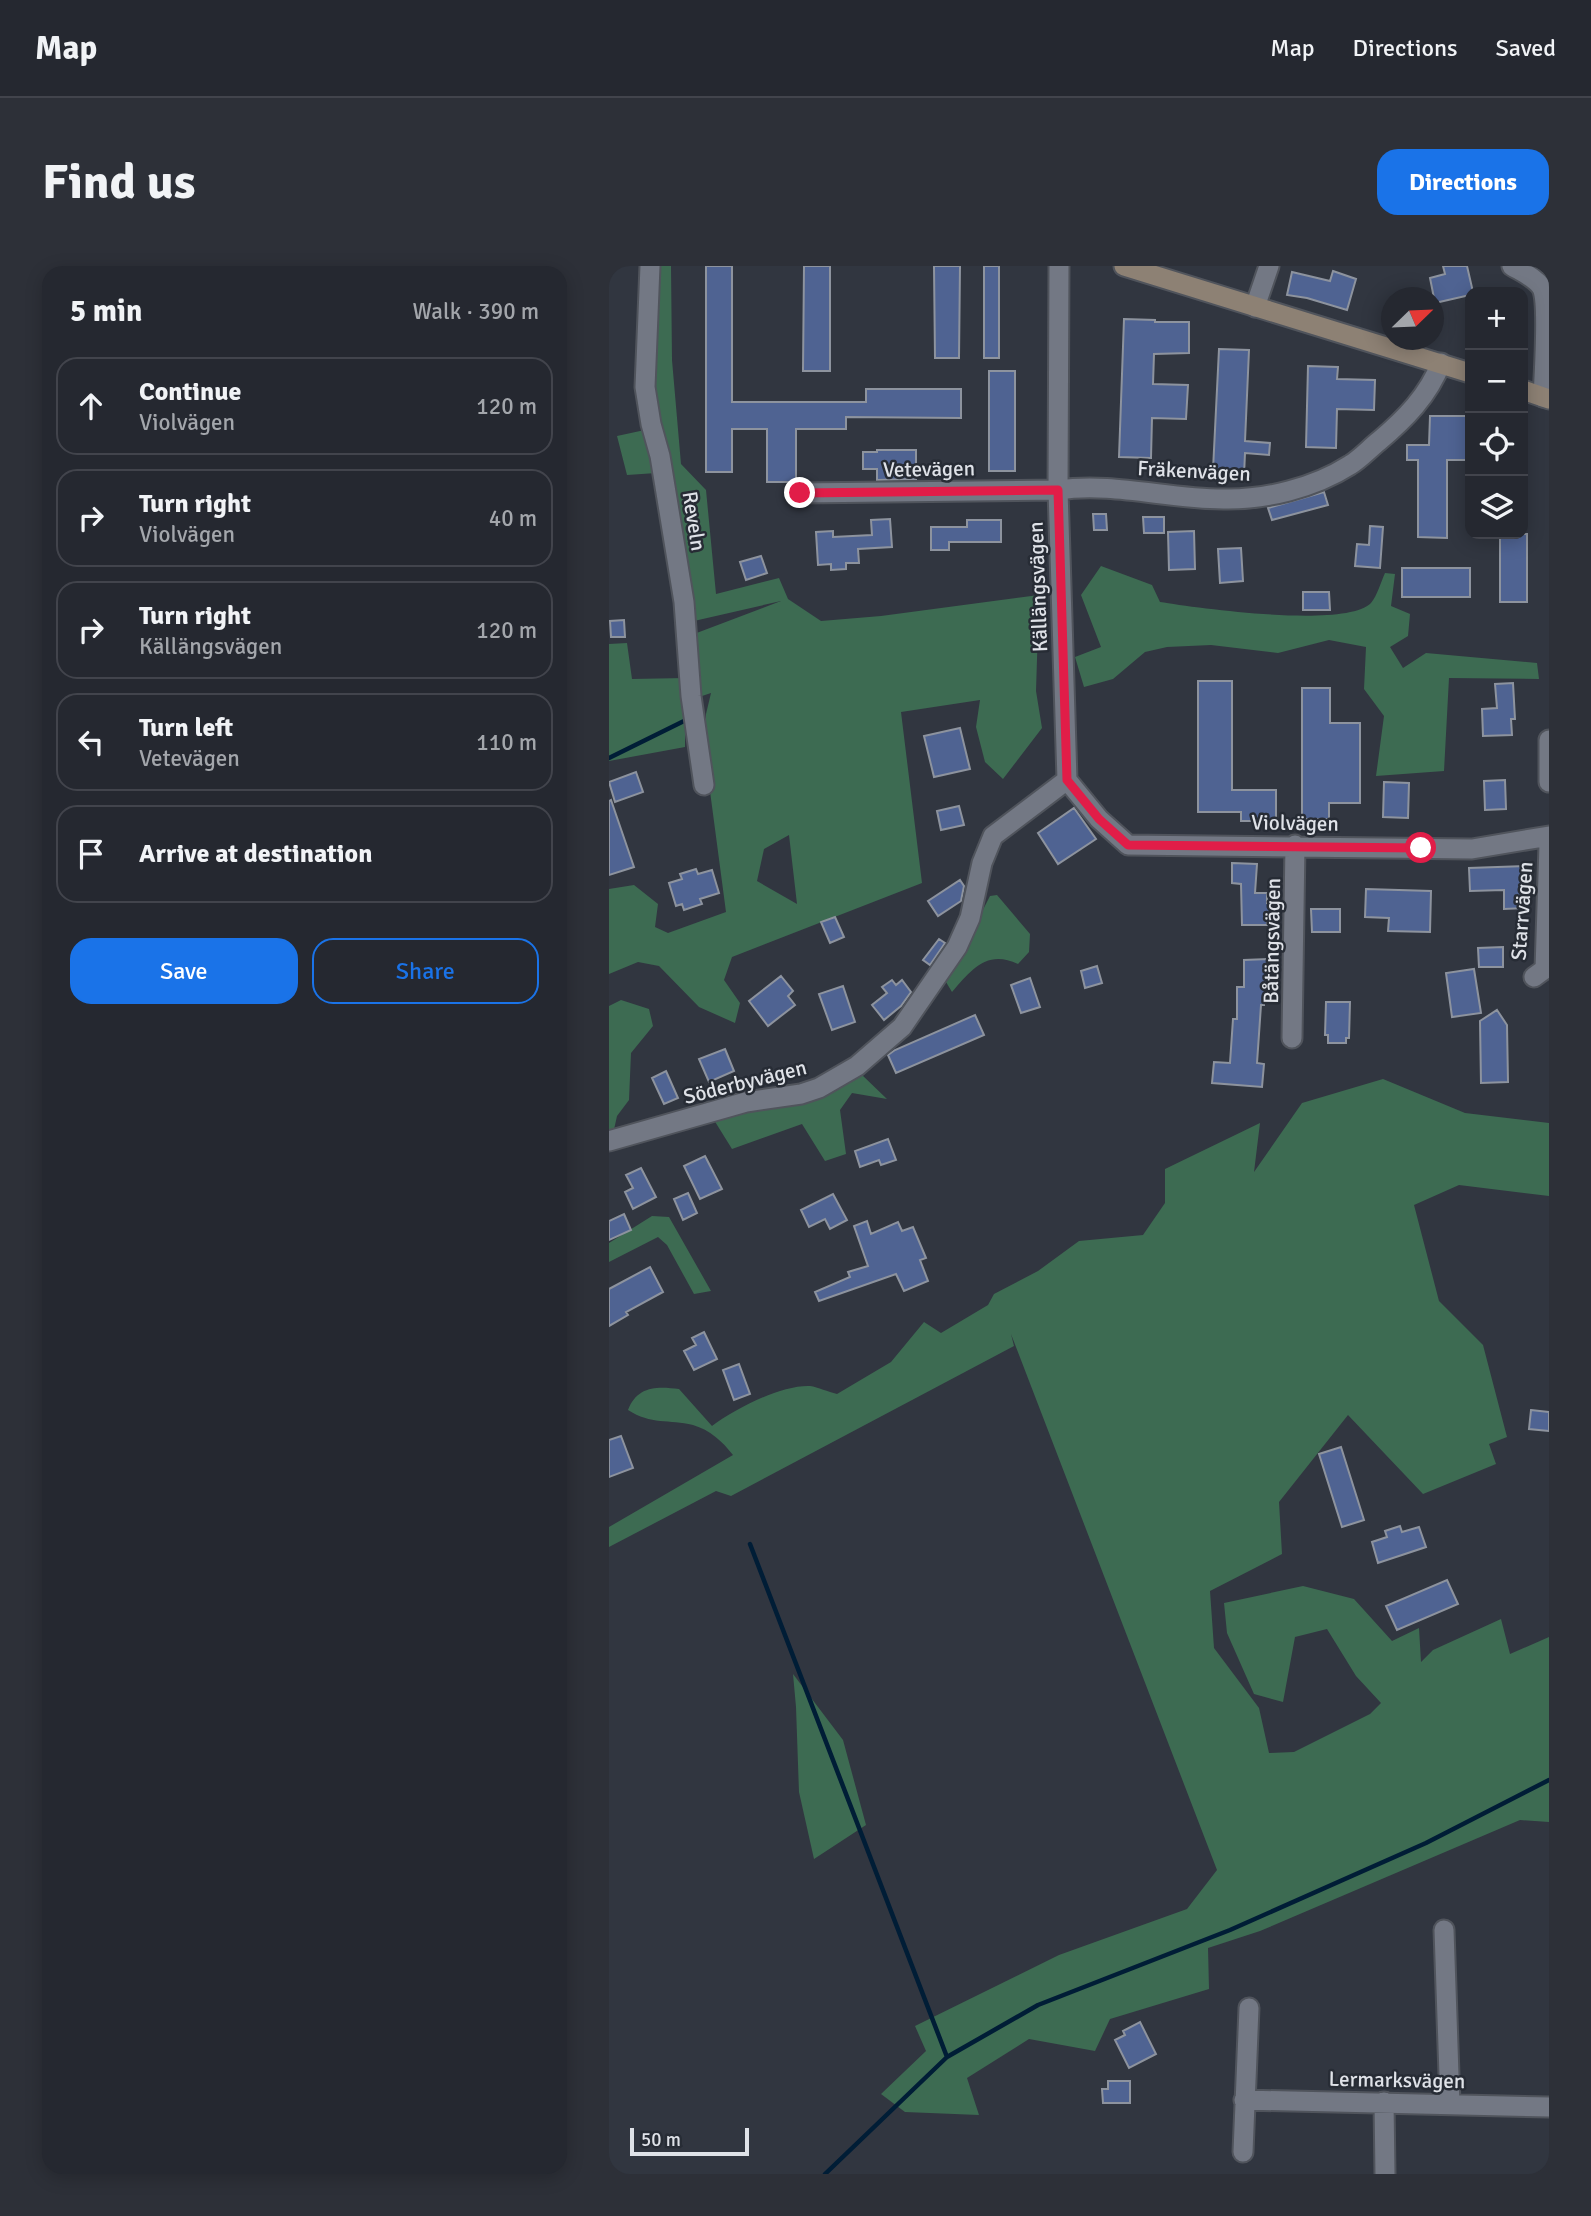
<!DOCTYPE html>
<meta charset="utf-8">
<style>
:root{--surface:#252830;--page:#2d3038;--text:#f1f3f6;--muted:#a3a6ab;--line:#42444c;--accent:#1a73e8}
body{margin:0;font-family:Signika,sans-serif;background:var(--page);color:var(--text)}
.controls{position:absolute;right:21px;top:21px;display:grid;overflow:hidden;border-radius:14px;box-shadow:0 4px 18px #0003}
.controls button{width:63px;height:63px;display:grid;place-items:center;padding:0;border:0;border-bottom:2px solid var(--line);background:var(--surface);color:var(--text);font:35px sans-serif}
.compass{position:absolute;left:772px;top:21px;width:63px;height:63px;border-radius:50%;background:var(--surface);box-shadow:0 4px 18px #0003;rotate:67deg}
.scale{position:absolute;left:21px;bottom:18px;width:119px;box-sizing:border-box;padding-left:7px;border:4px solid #dfe2e8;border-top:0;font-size:19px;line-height:24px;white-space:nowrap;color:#dfe2e8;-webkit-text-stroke:5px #272c35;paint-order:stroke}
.stop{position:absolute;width:21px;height:21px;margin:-16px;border:5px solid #e11d48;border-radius:50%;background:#fff}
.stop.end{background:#e11d48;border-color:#fff;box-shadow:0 2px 7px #0008}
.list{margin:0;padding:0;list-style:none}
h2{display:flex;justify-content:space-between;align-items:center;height:91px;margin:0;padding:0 28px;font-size:30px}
h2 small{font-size:23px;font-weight:400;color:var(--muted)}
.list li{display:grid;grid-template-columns:46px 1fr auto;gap:21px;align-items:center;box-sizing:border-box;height:98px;margin:0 14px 14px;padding:0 14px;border:2px solid var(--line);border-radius:21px}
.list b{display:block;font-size:26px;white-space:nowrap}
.list p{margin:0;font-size:23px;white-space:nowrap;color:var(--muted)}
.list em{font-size:23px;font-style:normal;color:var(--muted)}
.actions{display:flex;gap:14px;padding:21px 28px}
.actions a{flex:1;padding:16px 0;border:2px solid var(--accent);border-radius:21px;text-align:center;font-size:24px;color:var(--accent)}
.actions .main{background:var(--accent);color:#fff}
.icon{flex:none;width:38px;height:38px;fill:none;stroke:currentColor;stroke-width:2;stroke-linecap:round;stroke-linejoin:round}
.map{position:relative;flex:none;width:940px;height:1908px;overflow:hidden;border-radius:21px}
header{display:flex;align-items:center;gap:42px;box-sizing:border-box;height:98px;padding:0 35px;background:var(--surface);border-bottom:2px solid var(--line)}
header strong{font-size:33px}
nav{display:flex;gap:38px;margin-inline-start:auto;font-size:24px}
.intro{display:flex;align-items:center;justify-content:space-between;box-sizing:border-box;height:168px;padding:0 42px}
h1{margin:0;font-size:49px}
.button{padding:18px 32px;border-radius:21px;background:var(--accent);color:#fff;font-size:24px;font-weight:700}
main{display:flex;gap:42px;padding:0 42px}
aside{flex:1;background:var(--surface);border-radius:21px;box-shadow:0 4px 18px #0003}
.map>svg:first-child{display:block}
.green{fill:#3d6b52;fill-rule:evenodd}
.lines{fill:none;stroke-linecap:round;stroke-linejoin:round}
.stream{stroke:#001d36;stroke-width:4.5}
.building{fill:#4f6392;stroke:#8d939e;stroke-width:2}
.minor-casing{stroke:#50545c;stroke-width:23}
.secondary-casing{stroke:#50545c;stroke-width:23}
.minor{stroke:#737884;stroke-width:19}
.secondary{stroke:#8d8174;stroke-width:19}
.route{stroke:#e11d48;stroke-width:9}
.labels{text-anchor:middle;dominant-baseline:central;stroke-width:5;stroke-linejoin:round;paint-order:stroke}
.street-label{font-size:21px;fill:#dfe2e8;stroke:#272c35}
</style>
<header>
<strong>Map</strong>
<nav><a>Map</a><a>Directions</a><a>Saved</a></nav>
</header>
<div class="intro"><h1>Find us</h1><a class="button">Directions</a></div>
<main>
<aside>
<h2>5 min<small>Walk · 390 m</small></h2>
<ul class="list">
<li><svg class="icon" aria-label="ahead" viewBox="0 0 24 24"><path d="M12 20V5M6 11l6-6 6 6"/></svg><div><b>Continue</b><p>Violvägen</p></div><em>120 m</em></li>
<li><svg class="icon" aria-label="right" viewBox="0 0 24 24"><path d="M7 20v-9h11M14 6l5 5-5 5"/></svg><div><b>Turn right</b><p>Violvägen</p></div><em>40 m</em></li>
<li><svg class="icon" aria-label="right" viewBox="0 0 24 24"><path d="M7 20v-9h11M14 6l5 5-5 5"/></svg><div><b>Turn right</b><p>Källängsvägen</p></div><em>120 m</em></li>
<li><svg class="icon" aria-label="left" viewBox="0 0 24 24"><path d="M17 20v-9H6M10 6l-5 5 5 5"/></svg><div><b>Turn left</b><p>Vetevägen</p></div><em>110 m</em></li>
<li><svg class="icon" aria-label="arrive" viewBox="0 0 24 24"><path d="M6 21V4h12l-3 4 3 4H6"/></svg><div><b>Arrive at destination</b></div></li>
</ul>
<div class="actions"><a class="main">Save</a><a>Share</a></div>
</aside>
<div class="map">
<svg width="940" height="1908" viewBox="0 0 940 1908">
<rect width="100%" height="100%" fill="#313640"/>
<path class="green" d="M 41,0 L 62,0 L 63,94 L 72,198 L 97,224 L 107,328 L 170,312 L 179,333 L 212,355 L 272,350 L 430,329 L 427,425 L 433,462 L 394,513 L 376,496 L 367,461 L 371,434 L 292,446 L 313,617 L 123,691 L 115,714 L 131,737 L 126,757 L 90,741 L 50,700 L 29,696 L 0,708 L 0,623 L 25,619 L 49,638 L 46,661 L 59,667 L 117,646 L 97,495 L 97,448 L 102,427 L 90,431 L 85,368 L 172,335 L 85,355 L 62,206 L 18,209 L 8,170 L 45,162 ZM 180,569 L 188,638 L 148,615 L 155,583 Z
M 492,300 L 543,319 L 551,336 C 589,342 736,363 762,337 C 768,330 772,316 776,307 L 786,308 L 782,340 L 801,348 L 799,370 L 781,381 L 794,402 L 817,387 L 928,397 L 930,413 L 840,412 L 835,505 L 767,510 L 775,450 L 755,423 L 757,381 L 720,374 L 669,387 L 602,379 L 558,381 L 536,386 L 504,413 L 475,421 L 466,391 L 492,381 L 472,329 Z
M 18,377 L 23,413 L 76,412 L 76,481 L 0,495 L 0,378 Z
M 388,629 L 421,668 L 420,686 L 409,698 C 378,683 362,704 343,726 L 337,716 L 381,630 Z
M 12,734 L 40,743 L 44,760 L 22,787 L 20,834 L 8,850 L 0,886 L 0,740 Z
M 252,808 L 278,833 L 243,827 L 231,844 L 237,888 L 216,895 L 193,858 L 123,883 L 105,854 L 159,841 L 205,834 Z
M 774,813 L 856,847 L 940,857 L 940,930 L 850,919 L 805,939 L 830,1035 L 874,1079 L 898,1171 L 880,1178 L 887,1198 L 814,1228 L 739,1149 L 670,1236 L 673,1288 L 601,1325 L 605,1382 L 650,1442 L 660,1487 L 685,1486 L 761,1448 L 772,1437 L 747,1410 L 718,1363 L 686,1371 L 674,1436 L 645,1428 L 618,1367 L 615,1337 L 694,1320 L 745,1333 L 783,1375 L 810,1362 L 812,1396 L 824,1384 L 892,1353 L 901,1388 L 940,1371 L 940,1556 L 911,1554 L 651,1665 L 599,1682 L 600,1723 L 501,1753 L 486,1785 L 420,1773 L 358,1812 L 370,1849 L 296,1846 L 272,1828 L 317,1785 L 306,1760 L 450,1689 L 578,1643 L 608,1604 L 402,1068 L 405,1080 L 122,1230 L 107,1225 L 0,1281 L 0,1261 L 124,1189 C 113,1175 101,1164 84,1159 C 60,1153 42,1159 19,1144 C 28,1120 48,1120 70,1123 L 103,1160 C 126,1143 171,1119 201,1120 C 209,1121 219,1126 228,1128 L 282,1096 L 315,1056 L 332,1067 L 379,1039 L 385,1028 L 429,1005 L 470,975 L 534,969 L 556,937 L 556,903 L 651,857 L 645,906 L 693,837 Z
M 43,950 L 60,951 L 102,1025 L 85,1028 L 58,979 L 49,971 L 0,996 L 0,977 Z
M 184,1408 L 234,1474 L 257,1559 L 205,1593 L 190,1526 L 187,1441 Z"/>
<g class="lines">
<path class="stream" d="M 0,492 L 77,454
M 141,1278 L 338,1791
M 216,1908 L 338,1791 L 429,1739 L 621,1664 L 817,1577 L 940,1514"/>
</g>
<path class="building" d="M 97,0 L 123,0 L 123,136 L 257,136 L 257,123 L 352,123 L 352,152 L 237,151 L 237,163 L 187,163 L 187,216 L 158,216 L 158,163 L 123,163 L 123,206 L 97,206 Z
M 195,0 L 221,0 L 221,105 L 194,105 Z
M 325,0 L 351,0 L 350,92 L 326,92 Z
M 375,0 L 390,0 L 390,92 L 375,92 Z
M 834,0 L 858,0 L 864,26 L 861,26 L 861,29 L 826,37 L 821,12 L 836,8 Z
M 724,5 L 747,13 L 738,44 L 698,32 L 678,29 L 683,6 L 721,15 Z
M 515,53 L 546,54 L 546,56 L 580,56 L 580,87 L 545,88 L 544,118 L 579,119 L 577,153 L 543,152 L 542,192 L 510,191 Z
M 610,83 L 640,84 L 636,175 L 661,177 L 660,189 L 636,187 L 635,210 L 605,209 L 604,204 Z
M 699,100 L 729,101 L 728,113 L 766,114 L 765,144 L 728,143 L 727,182 L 697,181 Z
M 380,105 L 406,105 L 406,205 L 380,205 Z
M 821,150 L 861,150 L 861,194 L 838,194 L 838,272 L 809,271 L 809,194 L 798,194 L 798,179 L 820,179 Z
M 268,184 L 307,184 L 307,213 L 268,214 L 268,203 L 254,203 L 254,186 L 268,186 Z
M 715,226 L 719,239 L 663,254 L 659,242 Z
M 484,248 L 497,248 L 498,264 L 485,264 Z
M 534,251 L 555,251 L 555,267 L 535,267 Z
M 281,253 L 283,281 L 249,283 L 250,297 L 237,297 L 237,303 L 222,304 L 222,298 L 209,299 L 207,266 L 224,265 L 224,271 L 263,269 L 262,254 Z
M 358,254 L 392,254 L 392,276 L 340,276 L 340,284 L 322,284 L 322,261 L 358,261 Z
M 761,260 L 774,261 L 771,302 L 746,300 L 748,278 L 760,279 Z
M 585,265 L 586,303 L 560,304 L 559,266 Z
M 891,268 L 918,268 L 918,336 L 891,336 Z
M 632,282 L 634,315 L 611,317 L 609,283 Z
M 152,290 L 158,307 L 137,314 L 131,296 Z
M 793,302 L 861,302 L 861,331 L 793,331 Z
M 694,326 L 720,326 L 721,344 L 694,344 Z
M 15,354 L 16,371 L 2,371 L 1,355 Z
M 589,415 L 623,415 L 623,524 L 667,524 L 667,555 L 632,555 L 632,546 L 589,546 Z
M 904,417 L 906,453 L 902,453 L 903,469 L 874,470 L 873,443 L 888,442 L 886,418 Z
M 693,422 L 721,422 L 721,457 L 751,457 L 751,537 L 720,537 L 720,553 L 693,553 Z
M 351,462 L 361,503 L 325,511 L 315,470 Z
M 27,506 L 34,526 L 6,536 L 0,516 Z
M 896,514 L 897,543 L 876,544 L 875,515 Z
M 775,516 L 800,517 L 799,552 L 774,551 Z
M 2,534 L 25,601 L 0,609 L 0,535 Z
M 350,540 L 355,559 L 332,564 L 328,545 Z
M 465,542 L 487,573 L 449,598 L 429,567 Z
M 623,597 L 648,598 L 646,627 L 658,627 L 658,637 L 663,637 L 663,650 L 658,650 L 658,659 L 633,659 L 632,618 L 623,617 Z
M 917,600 L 918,642 L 895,643 L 895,624 L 861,625 L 860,602 Z
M 87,603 L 89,608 L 103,604 L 110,627 L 91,633 L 93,638 L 75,644 L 73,638 L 67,640 L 60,617 L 73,613 L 71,608 Z
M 351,614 L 355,620 L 352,635 L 329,650 L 319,635 Z
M 757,623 L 822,625 L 821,666 L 779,665 L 780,652 L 756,651 Z
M 702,643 L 731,643 L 731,666 L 703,666 Z
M 226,651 L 235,671 L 221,677 L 212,656 Z
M 330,673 L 336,677 L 321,699 L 314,694 Z
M 894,681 L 894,701 L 870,701 L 869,682 Z
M 659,693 L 660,728 L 655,728 L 655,739 L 652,739 L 648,797 L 655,798 L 653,821 L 603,817 L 605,796 L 621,797 L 624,753 L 628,753 L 628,721 L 635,721 L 635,694 Z
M 488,700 L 493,717 L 476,722 L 472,705 Z
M 865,703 L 872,747 L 843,751 L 837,707 Z
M 172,710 L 184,725 L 179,730 L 186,739 L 159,760 L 140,735 Z
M 421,712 L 431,741 L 412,747 L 402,719 Z
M 283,714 L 287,719 L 293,714 L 302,726 L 292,740 L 275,754 L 263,739 L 278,727 L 273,721 Z
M 234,720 L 246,756 L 223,764 L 210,728 Z
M 717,736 L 741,736 L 740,772 L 737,772 L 737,777 L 719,777 L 719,769 L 716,769 Z
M 888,744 L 898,759 L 899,816 L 872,817 L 871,755 Z
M 366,749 L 375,769 L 287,807 L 279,789 L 286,784 Z
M 116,783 L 125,805 L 100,816 L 90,793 Z
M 57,805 L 69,832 L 55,838 L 43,812 Z
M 279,873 L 287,894 L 272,899 L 270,894 L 251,901 L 246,885 Z
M 96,890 L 113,923 L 91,933 L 75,900 Z
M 32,902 L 47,931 L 24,943 L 16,926 L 24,922 L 17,909 Z
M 79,927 L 88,947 L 74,954 L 65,933 Z
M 224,928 L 238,954 L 221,963 L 216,953 L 200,961 L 192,944 Z
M 15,948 L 22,964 L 0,974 L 0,955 Z
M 258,955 L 262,968 L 289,956 L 293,965 L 304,961 L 317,992 L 311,994 L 319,1015 L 295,1025 L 287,1008 L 210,1035 L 206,1026 L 241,1011 L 239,1006 L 259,1000 L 245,960 Z
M 41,1001 L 54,1026 L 17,1046 L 19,1049 L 0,1060 L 0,1023 Z
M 95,1066 L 108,1093 L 85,1104 L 75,1085 L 87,1079 L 83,1072 Z
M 130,1098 L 141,1128 L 125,1134 L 114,1104 Z
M 922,1144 L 940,1146 L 940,1165 L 920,1163 Z
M 12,1170 L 24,1202 L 0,1211 L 0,1174 Z
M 732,1181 L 755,1254 L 733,1261 L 710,1188 Z
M 791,1260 L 793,1266 L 810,1261 L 817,1281 L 769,1297 L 763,1276 L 778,1271 L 776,1265 Z
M 838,1314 L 849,1338 L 788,1364 L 777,1340 Z
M 531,1756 L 547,1788 L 520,1802 L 506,1774 L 516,1769 L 514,1765 Z
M 499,1815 L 521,1815 L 521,1837 L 494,1837 L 493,1823 L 499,1823 Z"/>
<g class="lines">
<defs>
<path id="minor" d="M 41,0 L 36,121 L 42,158 L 51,190 L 75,336 L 82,430 L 95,519
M 450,0 L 449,224 L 458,514
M 903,0 C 913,6 927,12 933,22 C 940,37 935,110 934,131
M 646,41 L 660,0
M 191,227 L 449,224 C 504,216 558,233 614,233 C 656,234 705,222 741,199 C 751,193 760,183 770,175 C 796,153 819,130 832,97
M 940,474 L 940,516
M 458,514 L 490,553 L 519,579 L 863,583 L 940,570
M 925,711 L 936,703 L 940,578
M 683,772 L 686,579
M 0,875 L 137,836 L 192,828 L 210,822 L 248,800 L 293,761 L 348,681 L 361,652 L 373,597 L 384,570 L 458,514
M 835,1664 L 841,1838
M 635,1834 L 940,1841
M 775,1836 L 776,1908
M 634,1886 L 640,1742"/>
<path id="secondary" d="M 515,0 L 861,107
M 914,124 L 940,133"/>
</defs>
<use href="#minor" class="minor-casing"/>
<use href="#secondary" class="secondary-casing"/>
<use href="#minor" class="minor"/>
<use href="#secondary" class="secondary"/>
</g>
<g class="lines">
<path class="route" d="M 191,227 L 449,224 L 458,514 L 490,553 L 519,579 L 812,582"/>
</g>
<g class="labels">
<g class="street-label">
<text transform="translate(320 203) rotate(-1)">Vetevägen</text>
<text transform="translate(585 205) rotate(3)">Fräkenvägen</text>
<text transform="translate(85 255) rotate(81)">Reveln</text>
<text transform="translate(429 321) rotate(-92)">Källängsvägen</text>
<text transform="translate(686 557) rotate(1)">Violvägen</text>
<text transform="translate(913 645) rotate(-86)">Starrvägen</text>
<text transform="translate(663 675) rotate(-89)">Båtängsvägen</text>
<text transform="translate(136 816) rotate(-14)">Söderbyvägen</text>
<text transform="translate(788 1814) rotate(1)">Lermarksvägen</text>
</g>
</g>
</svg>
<div class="controls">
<button>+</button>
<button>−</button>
<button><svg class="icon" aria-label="locate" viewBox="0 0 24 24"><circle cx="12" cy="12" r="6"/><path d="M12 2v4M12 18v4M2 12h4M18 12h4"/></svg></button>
<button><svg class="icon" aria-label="layers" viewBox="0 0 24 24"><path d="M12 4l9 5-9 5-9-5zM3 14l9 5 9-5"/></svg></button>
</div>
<svg class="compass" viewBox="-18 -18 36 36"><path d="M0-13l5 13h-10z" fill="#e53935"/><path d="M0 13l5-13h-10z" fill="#a3a6ab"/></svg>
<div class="scale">50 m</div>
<div class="stop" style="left:812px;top:582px"></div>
<div class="stop end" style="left:191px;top:227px"></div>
</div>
</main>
